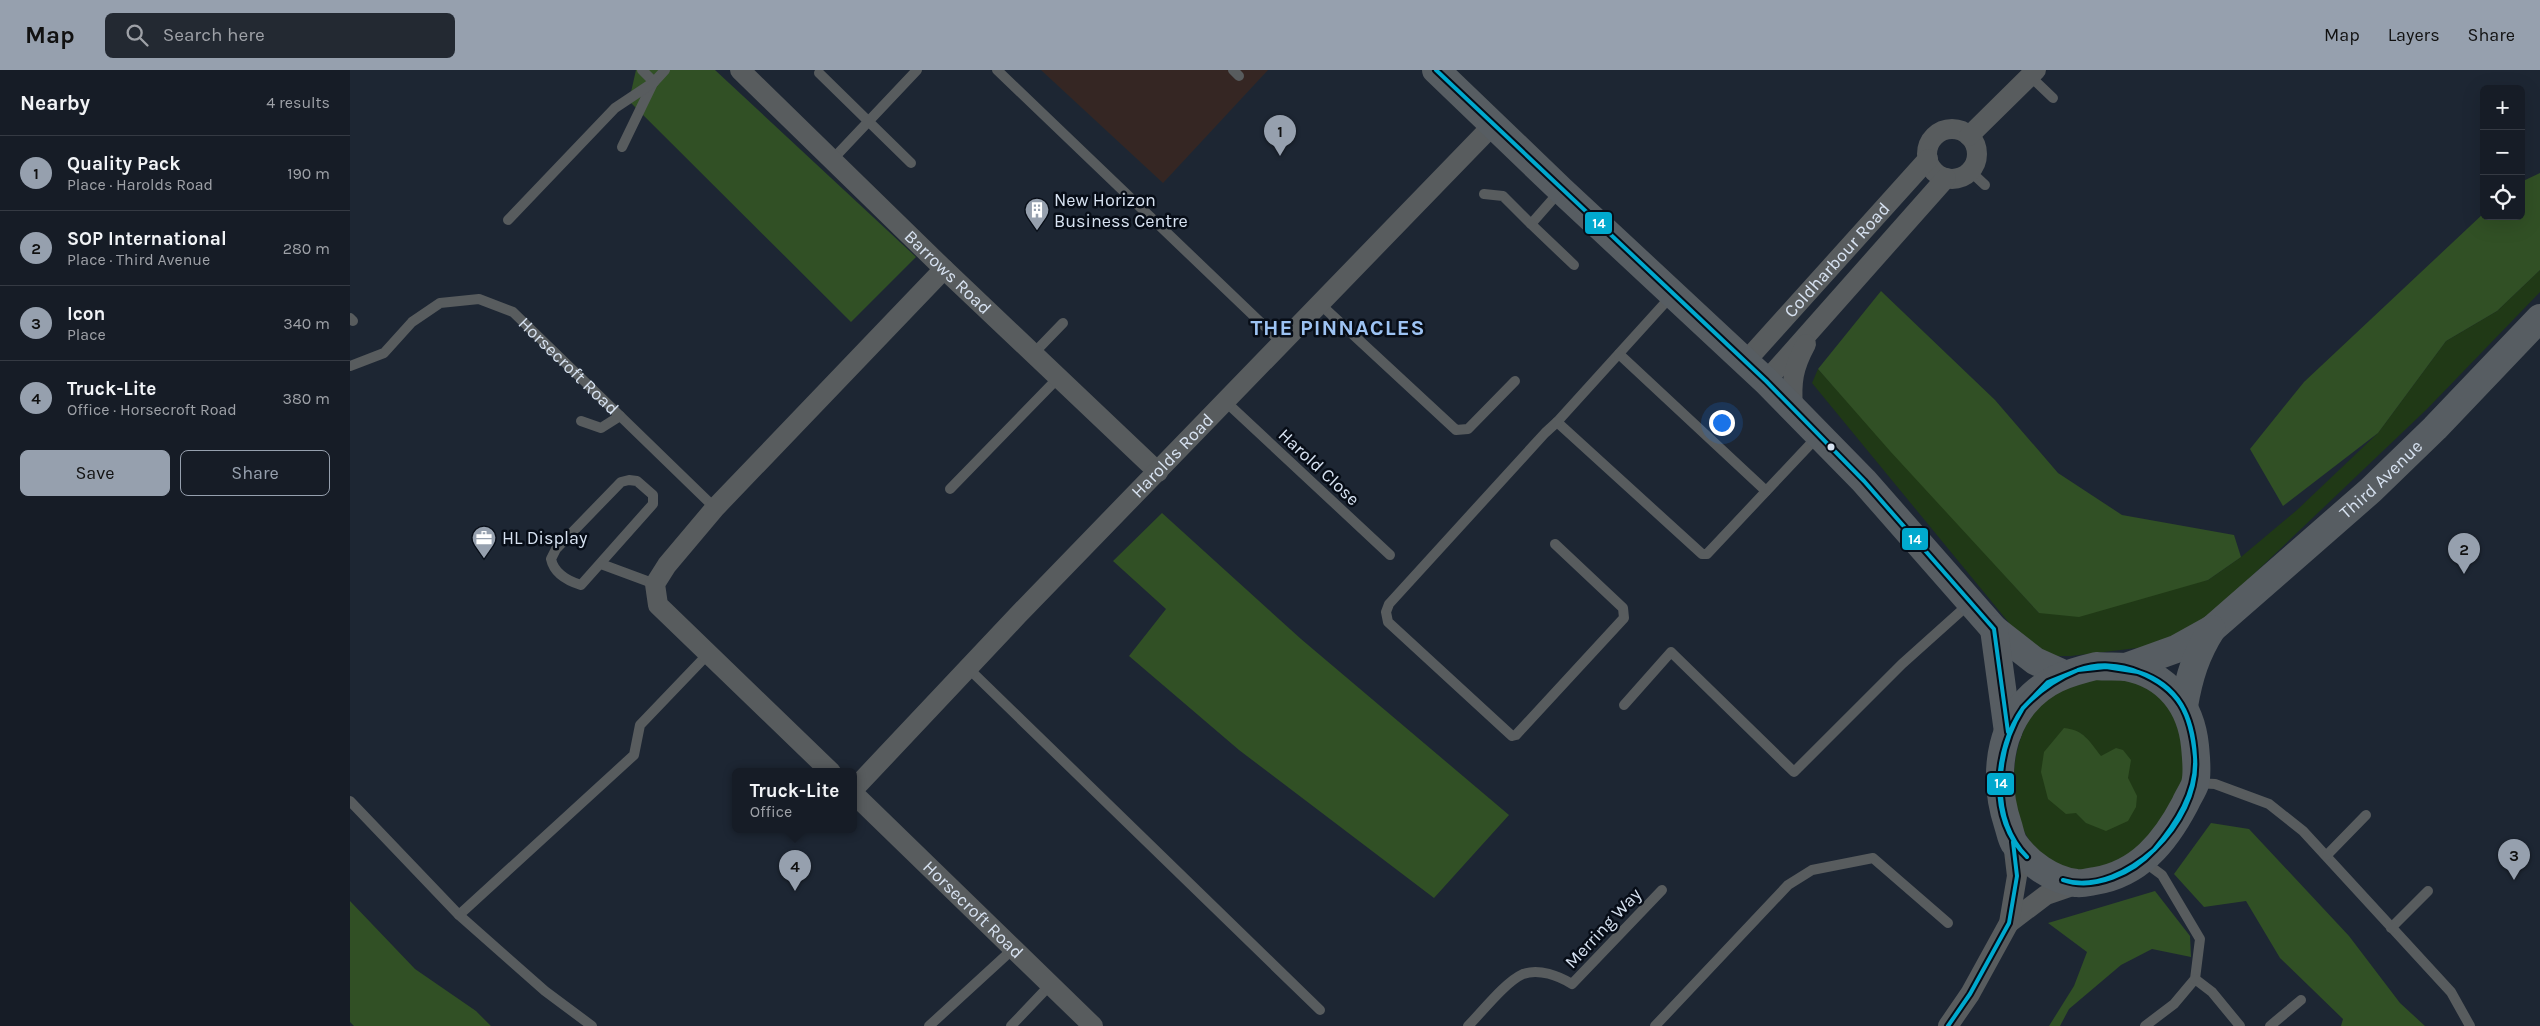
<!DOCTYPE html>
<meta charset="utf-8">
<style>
:root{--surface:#161c26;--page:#232932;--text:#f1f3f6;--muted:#9ea1a7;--line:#353a43;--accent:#96a0ae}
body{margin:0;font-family:Karla,sans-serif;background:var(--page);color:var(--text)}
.controls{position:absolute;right:15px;top:15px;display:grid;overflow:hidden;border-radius:8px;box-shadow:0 5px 20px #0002}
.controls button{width:45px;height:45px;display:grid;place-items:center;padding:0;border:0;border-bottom:1px solid var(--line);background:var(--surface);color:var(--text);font:25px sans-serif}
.you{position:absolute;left:1371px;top:352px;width:18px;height:18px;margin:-12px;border:4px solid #fff;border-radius:50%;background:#1a73e8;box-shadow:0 0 0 8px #1a73e833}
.badge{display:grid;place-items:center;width:32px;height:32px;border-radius:50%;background:var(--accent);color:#111;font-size:16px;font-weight:700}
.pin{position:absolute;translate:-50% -41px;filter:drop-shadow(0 1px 2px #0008)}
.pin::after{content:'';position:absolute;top:26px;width:18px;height:15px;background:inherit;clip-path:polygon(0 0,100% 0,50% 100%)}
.popup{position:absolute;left:382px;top:698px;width:125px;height:65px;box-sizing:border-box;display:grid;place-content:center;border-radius:8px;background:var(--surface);filter:drop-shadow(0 1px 4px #0005);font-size:16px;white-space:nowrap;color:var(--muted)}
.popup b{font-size:19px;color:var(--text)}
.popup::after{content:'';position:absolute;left:50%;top:100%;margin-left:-10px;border:10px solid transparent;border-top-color:var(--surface)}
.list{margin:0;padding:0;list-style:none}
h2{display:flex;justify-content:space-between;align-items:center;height:65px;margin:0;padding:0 20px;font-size:21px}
h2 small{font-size:16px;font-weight:400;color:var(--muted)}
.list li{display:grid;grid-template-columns:32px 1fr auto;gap:15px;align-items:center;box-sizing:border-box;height:75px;padding:0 20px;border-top:1px solid var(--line)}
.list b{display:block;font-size:19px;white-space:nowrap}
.list p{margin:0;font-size:16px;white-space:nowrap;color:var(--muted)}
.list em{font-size:16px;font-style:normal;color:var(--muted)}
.actions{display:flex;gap:10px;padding:15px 20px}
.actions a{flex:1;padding:11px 0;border:1px solid var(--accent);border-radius:8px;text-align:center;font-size:18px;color:var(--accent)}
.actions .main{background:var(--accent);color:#111}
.icon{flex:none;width:28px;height:28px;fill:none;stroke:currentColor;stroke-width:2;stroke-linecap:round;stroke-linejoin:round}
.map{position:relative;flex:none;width:2190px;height:956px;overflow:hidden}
header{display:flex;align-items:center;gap:30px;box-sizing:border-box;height:70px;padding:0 25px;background:var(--accent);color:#111}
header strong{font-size:24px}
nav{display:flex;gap:28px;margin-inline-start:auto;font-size:18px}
.search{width:350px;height:45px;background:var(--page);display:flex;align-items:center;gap:12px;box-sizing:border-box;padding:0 18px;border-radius:8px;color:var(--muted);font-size:19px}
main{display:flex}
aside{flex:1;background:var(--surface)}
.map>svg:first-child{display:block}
.commercial{fill:#352623}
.green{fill:#203916}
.forest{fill:#315025}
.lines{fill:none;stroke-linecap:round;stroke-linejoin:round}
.service{stroke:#585c5e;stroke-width:10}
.minor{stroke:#585c5e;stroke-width:20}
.primary{stroke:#575d62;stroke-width:28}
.bus-1-casing{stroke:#070d17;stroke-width:8}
.bus-1{stroke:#00a9ce;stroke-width:4}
.bus-dot{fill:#d7e2f1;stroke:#070d17;stroke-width:2}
.labels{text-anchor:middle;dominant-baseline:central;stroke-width:5;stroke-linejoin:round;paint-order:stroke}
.poi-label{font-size:18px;fill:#d7e2f1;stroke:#070d17;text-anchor:start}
.street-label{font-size:18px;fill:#d7e2f1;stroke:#070d17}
.district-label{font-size:22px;font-weight:bold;letter-spacing:1px;fill:#9dc3f3;stroke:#070d17}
.line-badge{stroke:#070d17;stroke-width:2}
.badge-label{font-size:14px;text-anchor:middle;font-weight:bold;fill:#fff}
</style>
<header>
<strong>Map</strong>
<div class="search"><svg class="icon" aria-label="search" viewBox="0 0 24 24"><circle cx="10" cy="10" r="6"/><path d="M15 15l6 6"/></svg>Search here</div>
<nav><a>Map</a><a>Layers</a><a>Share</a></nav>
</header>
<main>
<aside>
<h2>Nearby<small>4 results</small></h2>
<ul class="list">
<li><span class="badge">1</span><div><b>Quality Pack</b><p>Place · Harolds Road</p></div><em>190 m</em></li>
<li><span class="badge">2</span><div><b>SOP International</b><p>Place · Third Avenue</p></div><em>280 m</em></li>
<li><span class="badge">3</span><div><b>Icon</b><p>Place</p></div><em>340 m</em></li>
<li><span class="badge">4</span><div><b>Truck-Lite</b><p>Office · Horsecroft Road</p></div><em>380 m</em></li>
</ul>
<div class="actions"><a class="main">Save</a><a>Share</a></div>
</aside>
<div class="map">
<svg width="2190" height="956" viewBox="0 0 2190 956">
<rect width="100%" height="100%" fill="#1d2633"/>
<path class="commercial" d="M 691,0 L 918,0 L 813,113 Z"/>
<path class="green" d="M 2190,200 L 2190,222 L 2077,339 L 1866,540 L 1832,568 L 1795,577 L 1721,586 L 1695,586 L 1674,571 L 1462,313 L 1468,299 L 1689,543 L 1858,510 L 1891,487 L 1947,440 L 2028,363 L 2096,271 L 2147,241 Z
M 1748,609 L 1783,610 L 1801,618 L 1829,647 L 1838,695 L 1817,749 L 1767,798 C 1755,798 1738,802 1726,801 C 1647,788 1648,663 1701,624 C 1715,613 1731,612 1748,609 Z"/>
<path class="forest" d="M 286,0 L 365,0 L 566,187 L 501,252 L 279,31 Z
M 2190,103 L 2190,200 L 2147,241 L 2096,271 L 2028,363 L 1933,436 L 1900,379 L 1954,312 L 2134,143 L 2134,146 L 2171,146 L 2171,112 Z
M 1531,221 L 1645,330 L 1708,403 L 1772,445 L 1884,465 L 1891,487 L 1858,510 L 1729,547 L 1689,543 L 1540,381 L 1468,299 Z
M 812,443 L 951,569 L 1159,745 L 1084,828 L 889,680 L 779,586 L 816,539 L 763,491 Z
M 1714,658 C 1734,660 1739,671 1751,686 L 1766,678 L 1773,680 L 1781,690 L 1778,708 L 1787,726 L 1786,737 L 1778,751 L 1756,761 L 1736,753 L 1726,743 L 1716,744 L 1698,729 L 1691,702 L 1694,682 Z
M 1861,753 L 1899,759 L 1999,866 L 2050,933 L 2075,956 L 1991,956 L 1993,949 L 1930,888 L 1896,831 L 1854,837 L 1824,804 Z
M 1805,821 L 1840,866 L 1841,887 L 1802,879 L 1771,895 L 1719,939 L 1710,956 L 1699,956 L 1724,916 L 1737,882 L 1698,853 Z
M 0,831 L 65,899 L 126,941 L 141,956 L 4,956 L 0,952 Z"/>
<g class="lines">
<g class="service">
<path d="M 292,0 L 304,12 L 315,0"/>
<path d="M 647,0 L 932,273"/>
<path d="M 883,0 L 889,6"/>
<path d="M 469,3 L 561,93"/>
<path d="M 1680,6 L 1703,28"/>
<path d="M 272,77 L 303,13"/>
<path d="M 482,90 L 567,0"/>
<path d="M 1620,101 L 1635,115"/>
<path d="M 1134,124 L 1153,126 L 1181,154 L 1210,121"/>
<path d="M 158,150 L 265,38 L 304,12"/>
<path d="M 1181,154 L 1224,195"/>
<path d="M 1323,224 L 1207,352 L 1352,484 L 1357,484 L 1468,366"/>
<path d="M 970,234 L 1106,360 L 1118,359 L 1165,311"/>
<path d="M 0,248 L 3,251"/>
<path d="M 683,284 L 713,253"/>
<path d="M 1269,284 L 1416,421"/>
<path id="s1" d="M 0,296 L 34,283 L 62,252 L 90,233 L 129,229 L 163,242 L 365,438"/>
<path d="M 876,332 L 1040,485"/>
<path d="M 231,351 L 251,358 L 270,346"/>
<path d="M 279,410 L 287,411 L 303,425 L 303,434 L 231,515 C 218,511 204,503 201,489 L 206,479 L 271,412 Z"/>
<path d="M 600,419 L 708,308"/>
<path d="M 1205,474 L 1273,538 L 1274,548 L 1166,665 L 1162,666 L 1038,552 L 1036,542 L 1039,534 L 1195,363 L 1207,352"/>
<path d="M 251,494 L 305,514"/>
<path d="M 619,599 L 970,940"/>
<path d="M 1274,635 L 1321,582 L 1444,702 L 1552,594 L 1620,533"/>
<path d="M 1847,713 L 1865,714 L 1919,734 L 1953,761 L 2101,922 L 2120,956"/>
<path d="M 0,731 L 109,845 L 284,685 L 290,655 L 358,584"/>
<path d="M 1977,785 L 2016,745"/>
<path d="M 1793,791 L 1812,805 L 1850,869 L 1845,909 L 1824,934 L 1795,956"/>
<path d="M 109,845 L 195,921 L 242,956"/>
<path d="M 2041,858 L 2078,821"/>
<path d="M 1845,909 L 1862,922 L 1890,956"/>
<path d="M 579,956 L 663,879"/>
<path d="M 661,956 L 700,915"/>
<path d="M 1118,956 C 1132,942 1155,912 1173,904 C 1189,898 1209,906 1222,914 L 1312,820"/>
<path d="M 1305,956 L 1438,815 L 1462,800 L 1523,788 L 1598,853"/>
<path d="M 1920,956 L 1951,930"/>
</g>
<g class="minor">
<path id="s2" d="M 390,0 L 594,199 L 808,402"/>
<circle cx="1602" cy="84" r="25"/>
<path d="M 1619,66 L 1686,0"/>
<path id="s3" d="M 1396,291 L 1578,89"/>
<path d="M 1416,311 L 1596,108"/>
<path d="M 1443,338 C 1441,312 1443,298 1456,274"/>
<path d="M 481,702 L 308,535 L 305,514 L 317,495 L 365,438 L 594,199"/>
<path id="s4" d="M 504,719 L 667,546 L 1143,55"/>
<path id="s5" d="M 504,724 L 743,956"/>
<path d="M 1659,853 L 1696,825 L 1728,814"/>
<path d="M 1598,956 L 1620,924 L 1659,853 L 1667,806 L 1663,772"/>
</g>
<g class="primary">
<path d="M 1086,0 L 1211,120 L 1416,311 L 1514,411 L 1644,559 L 1685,591 L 1714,604"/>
<path d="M 1644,559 L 1658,662"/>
<path d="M 1746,596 C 1756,597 1767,596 1776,597 C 1818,605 1841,636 1845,676 C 1846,687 1848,703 1845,714 C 1843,720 1838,727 1835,734 C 1815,772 1789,804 1745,811 C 1739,812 1732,814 1726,813 C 1702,810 1678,793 1664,773 C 1661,768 1660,761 1658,755 C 1645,716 1646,668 1674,634 C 1694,610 1717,603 1746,596 Z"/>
<path id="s6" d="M 1776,597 L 1826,579 L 1862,559 L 2021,420 L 2085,358 L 2190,248"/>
<path d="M 1834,636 C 1839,607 1846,584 1862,559"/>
</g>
<defs>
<path id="bus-1" d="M 1086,0 L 1416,311 L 1514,411 L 1644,559 L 1658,662
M 1728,600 C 1747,593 1770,594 1788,602
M 1728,600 L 1756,597 L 1788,602
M 1788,602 C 1829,615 1843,647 1845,687
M 1788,602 C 1830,619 1841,644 1845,687
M 1673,638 C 1646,681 1639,747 1677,787
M 1673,638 C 1644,679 1637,750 1677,787
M 1673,638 L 1698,612 L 1728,600
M 1673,638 C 1690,620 1706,609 1728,600
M 1804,780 C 1826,754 1847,722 1845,687
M 1804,780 C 1829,756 1848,722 1845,687
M 1713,810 C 1746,820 1780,801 1804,780
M 1713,810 C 1745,821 1783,803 1804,780
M 1598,956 L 1620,924 L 1659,853 L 1667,806 L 1663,772"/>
</defs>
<use href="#bus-1" class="bus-1-casing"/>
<use href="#bus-1" class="bus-1"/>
</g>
<defs>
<symbol id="building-pin" viewBox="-11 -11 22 30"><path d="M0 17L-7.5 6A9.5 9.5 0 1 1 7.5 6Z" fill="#96a0ae" stroke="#070d17"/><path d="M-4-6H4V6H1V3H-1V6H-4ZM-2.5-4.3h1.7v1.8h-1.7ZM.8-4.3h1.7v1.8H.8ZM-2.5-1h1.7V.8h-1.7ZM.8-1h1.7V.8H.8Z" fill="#fff"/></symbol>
<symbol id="office-pin" viewBox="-11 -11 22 30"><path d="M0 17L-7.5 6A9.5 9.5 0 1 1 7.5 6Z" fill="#96a0ae" stroke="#070d17"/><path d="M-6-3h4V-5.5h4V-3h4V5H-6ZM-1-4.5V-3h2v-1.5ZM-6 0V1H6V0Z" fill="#fff"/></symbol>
</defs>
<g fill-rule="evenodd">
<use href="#building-pin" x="673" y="126" width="28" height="38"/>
<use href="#office-pin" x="120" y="454" width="28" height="38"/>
</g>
<circle class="bus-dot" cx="1481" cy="377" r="4.5"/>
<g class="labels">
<g class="poi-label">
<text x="704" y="130">New Horizon<tspan x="704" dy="21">Business Centre</tspan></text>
<text x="152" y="468">HL Display</text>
</g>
<g class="street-label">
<text stroke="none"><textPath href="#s3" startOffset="136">Coldharbour Road</textPath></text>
<text stroke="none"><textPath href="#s2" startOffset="290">Barrows Road</textPath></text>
<text stroke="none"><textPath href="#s1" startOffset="265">Horsecroft Road</textPath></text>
<text stroke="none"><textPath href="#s4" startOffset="461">Harolds Road</textPath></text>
<text transform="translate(969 397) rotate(43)">Harold Close</text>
<text stroke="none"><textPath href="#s6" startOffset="320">Third Avenue</textPath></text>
<text stroke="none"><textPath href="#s5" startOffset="166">Horsecroft Road</textPath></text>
<text transform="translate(1253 858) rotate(-47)">Merring Way</text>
</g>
<g class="district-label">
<text x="988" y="258">THE PINNACLES</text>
</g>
</g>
<g class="line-badge">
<rect x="1234" y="141" width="29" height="24" rx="5" fill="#00a9ce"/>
<rect x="1551" y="457" width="28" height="24" rx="5" fill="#00a9ce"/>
<rect x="1636" y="702" width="29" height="24" rx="5" fill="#00a9ce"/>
</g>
<g class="badge-label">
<text x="1249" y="158">14</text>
<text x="1565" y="474">14</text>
<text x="1651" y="718">14</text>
</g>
</svg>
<div class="controls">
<button>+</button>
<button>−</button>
<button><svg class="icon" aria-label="locate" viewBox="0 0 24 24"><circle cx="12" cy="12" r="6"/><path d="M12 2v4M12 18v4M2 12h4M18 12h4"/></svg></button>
</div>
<div class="you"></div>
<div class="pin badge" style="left:930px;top:86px">1</div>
<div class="pin badge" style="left:2114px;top:504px">2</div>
<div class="pin badge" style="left:2164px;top:810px">3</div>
<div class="pin badge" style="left:445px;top:821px">4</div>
<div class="popup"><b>Truck-Lite</b>Office</div>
</div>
</main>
